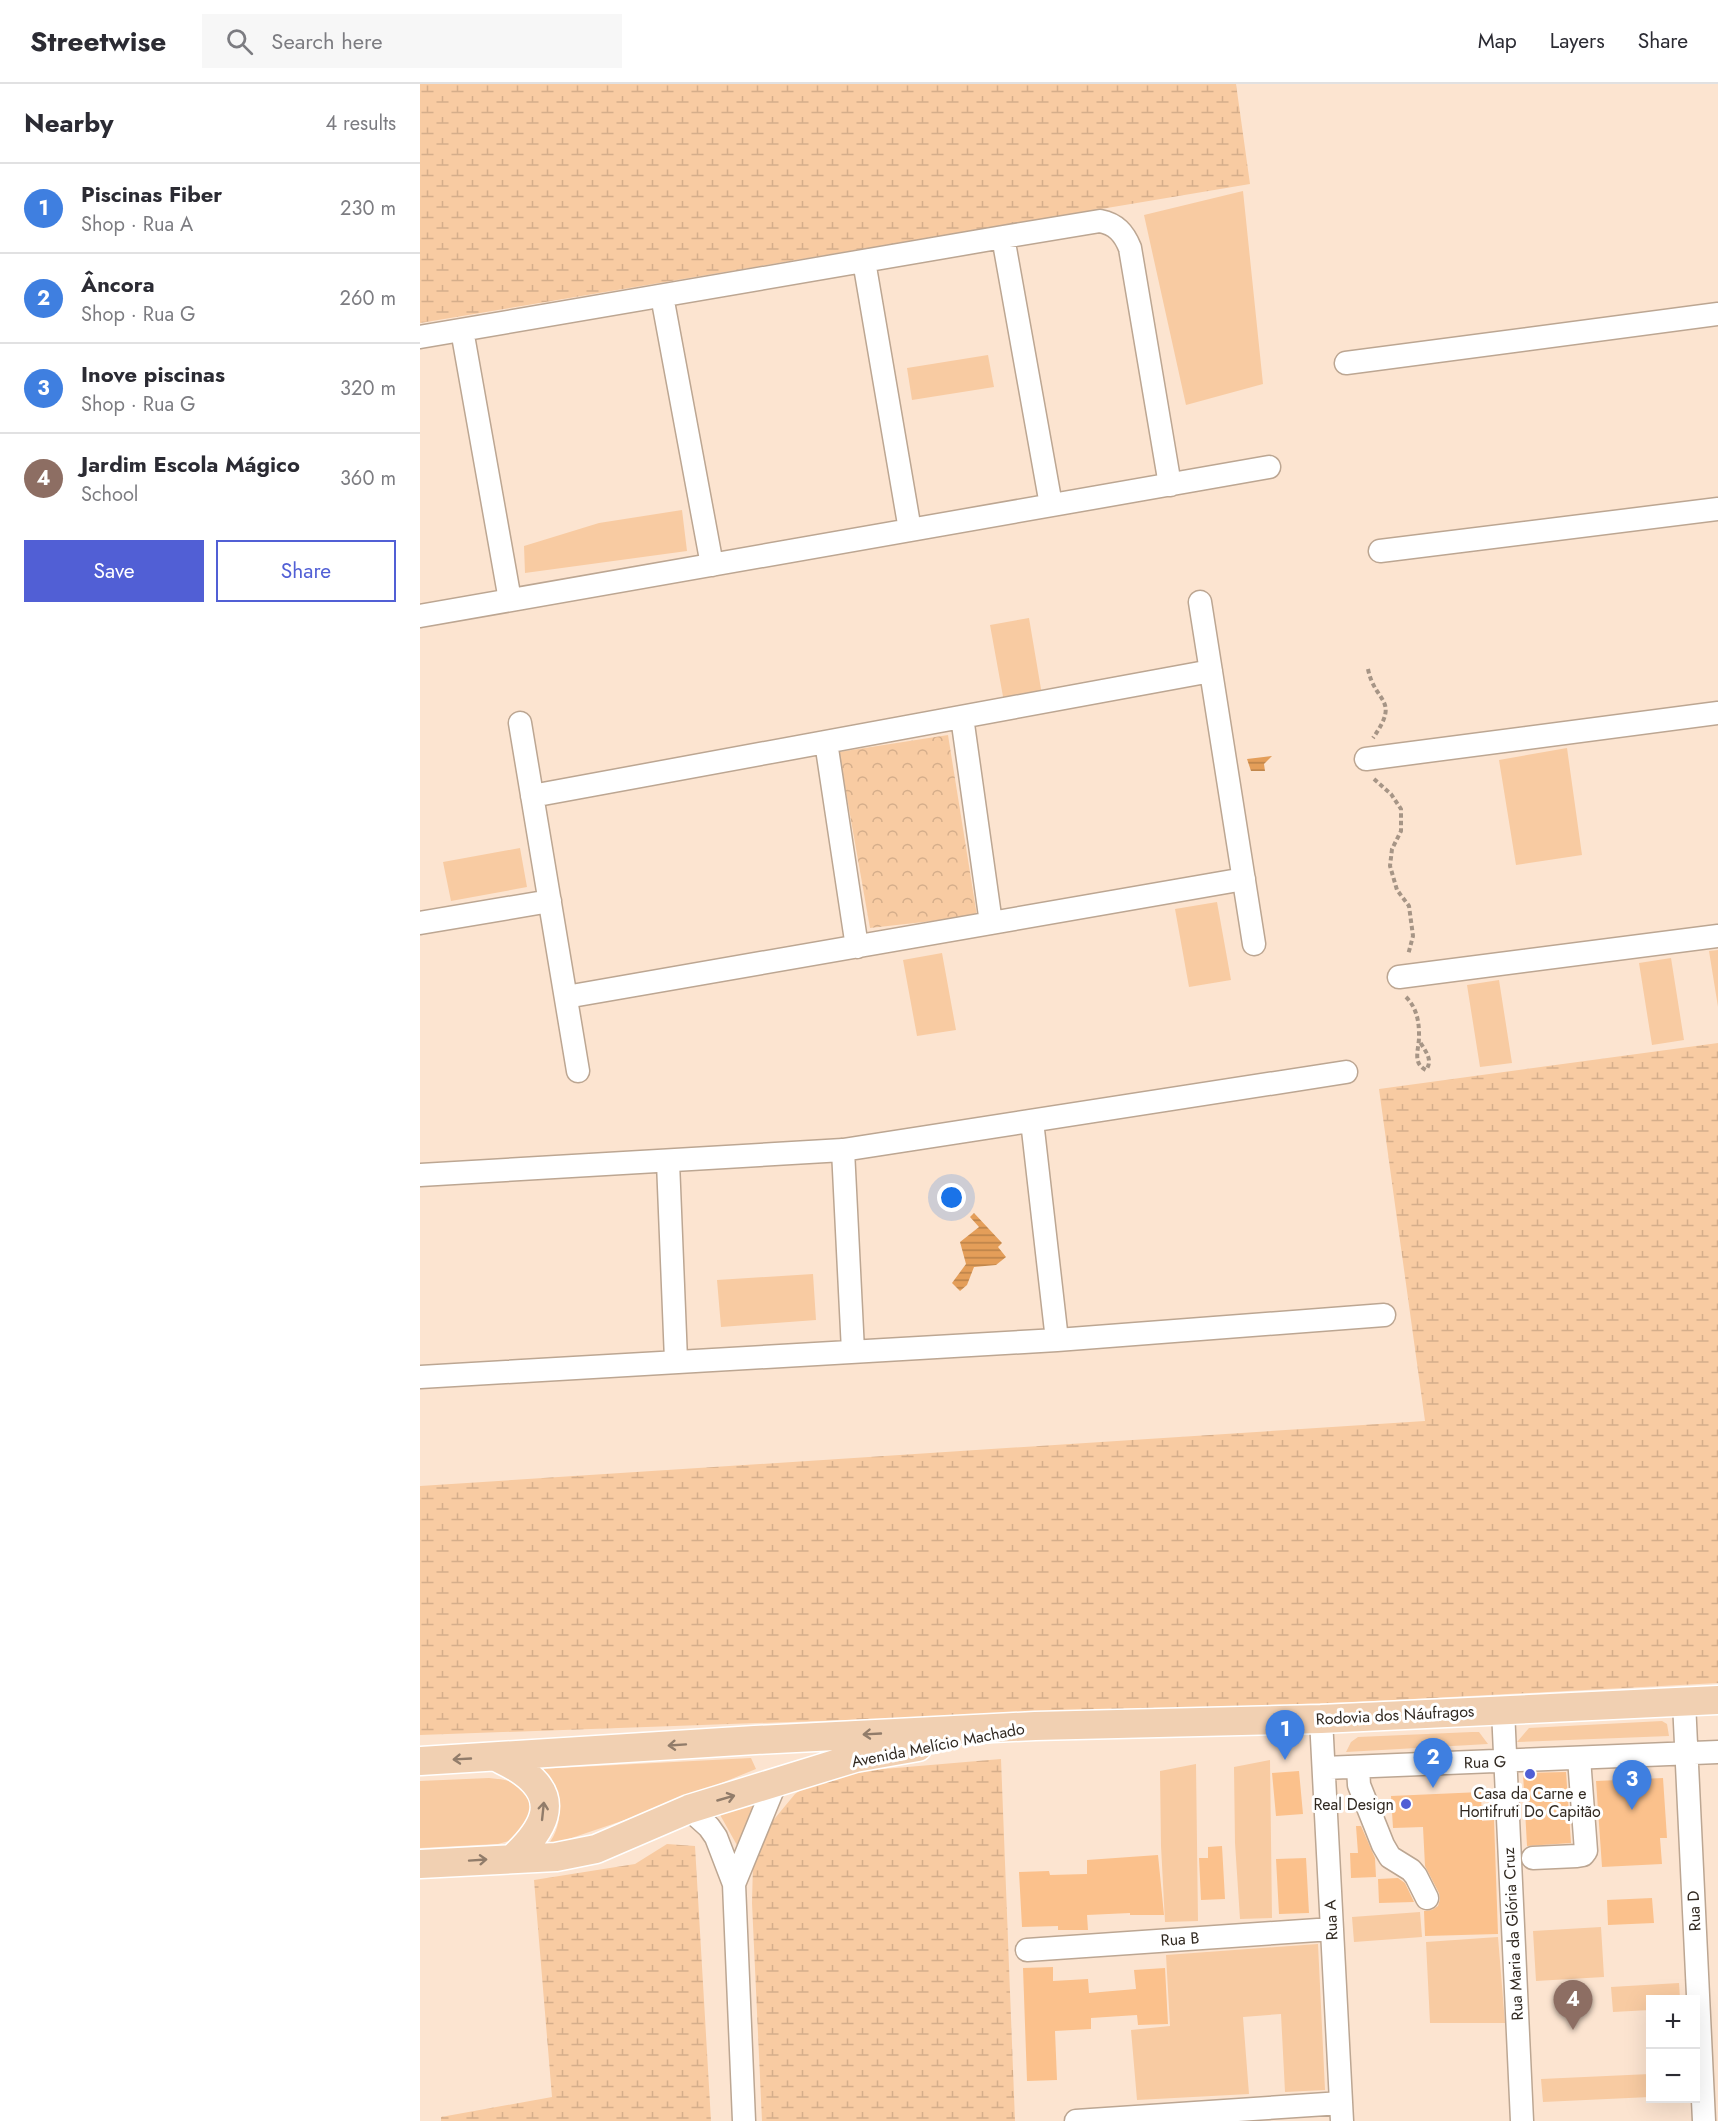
<!DOCTYPE html>
<meta charset="utf-8">
<style>
:root{--surface:#fff;--page:#f7f7f7;--text:#2b2b33;--muted:#7c7c81;--line:#e1e1e2;--accent:#515fd5}
body{margin:0;font-family:Jost,sans-serif;background:var(--page);color:var(--text)}
.controls{position:absolute;right:18px;bottom:18px;display:grid;overflow:hidden;border-radius:0px;box-shadow:0 6px 24px #0002}
.controls button{width:54px;height:54px;display:grid;place-items:center;padding:0;border:0;border-bottom:2px solid var(--line);background:var(--surface);color:var(--text);font:30px sans-serif}
.you{position:absolute;left:532px;top:1114px;width:21px;height:21px;margin:-15px;border:4px solid #fff;border-radius:50%;background:#1a73e8;box-shadow:0 0 0 9px #1a73e833}
.badge{display:grid;place-items:center;width:39px;height:39px;border-radius:50%;background:var(--accent);color:#fff;font-size:20px;font-weight:700}
.pin{position:absolute;translate:-50% -50px;filter:drop-shadow(0 2px 3px #0008)}
.pin::after{content:'';position:absolute;top:32px;width:21px;height:18px;background:inherit;clip-path:polygon(0 0,100% 0,50% 100%)}
.list{margin:0;padding:0;list-style:none}
h2{display:flex;justify-content:space-between;align-items:center;height:78px;margin:0;padding:0 24px;font-size:26px}
h2 small{font-size:20px;font-weight:400;color:var(--muted)}
.list li{display:grid;grid-template-columns:39px 1fr auto;gap:18px;align-items:center;box-sizing:border-box;height:90px;padding:0 24px;border-top:2px solid var(--line)}
.list b{display:block;font-size:22px;white-space:nowrap}
.list p{margin:0;font-size:20px;white-space:nowrap;color:var(--muted)}
.list em{font-size:20px;font-style:normal;color:var(--muted)}
.actions{display:flex;gap:12px;padding:18px 24px}
.actions a{flex:1;padding:14px 0;border:2px solid var(--accent);border-radius:0px;text-align:center;font-size:21px;color:var(--accent)}
.actions .main{background:var(--accent);color:#fff}
.icon{flex:none;width:33px;height:33px;fill:none;stroke:currentColor;stroke-width:2;stroke-linecap:round;stroke-linejoin:round}
.map{position:relative;flex:none;width:1298px;height:2037px;overflow:hidden}
header{display:flex;align-items:center;gap:36px;box-sizing:border-box;height:84px;padding:0 30px;background:var(--surface);border-bottom:2px solid var(--line)}
header strong{font-size:28px}
nav{display:flex;gap:33px;margin-inline-start:auto;font-size:21px}
.search{width:420px;height:54px;background:var(--page);display:flex;align-items:center;gap:15px;box-sizing:border-box;padding:0 21px;border-radius:0px;color:var(--muted);font-size:22px}
main{display:flex}
aside{flex:1;background:var(--surface)}
.map>svg:first-child{display:block}
.green{fill:#f8cba2}
.wetland{fill:url(#wetland-marsh)}
.park{fill:url(#park-crowns)}
.water{fill:url(#water-rules)}
.building{fill:#fbc18c}
.lines{fill:none;stroke-linecap:round;stroke-linejoin:round}
.minor-casing{stroke:#bca692;stroke-width:25}
.major-casing{stroke:#fff;stroke-width:31}
.path{stroke:#a69586;stroke-width:4;stroke-dasharray:4.5 3;stroke-linecap:butt}
.minor{stroke:#fff;stroke-width:22}
.major{stroke:#f1d0b2;stroke-width:28}
.oneway{stroke:#917c6a}
.poi-dot{fill:#515fd5;stroke:#fff;stroke-width:2}
.labels{text-anchor:middle;dominant-baseline:central;stroke-width:6;stroke-linejoin:round;paint-order:stroke}
.street-label{font-size:16px;fill:#312921;stroke:#fff}
.poi-label{font-size:16px;fill:#312921;stroke:#fff}
</style>
<header>
<strong>Streetwise</strong>
<div class="search"><svg class="icon" aria-label="search" viewBox="0 0 24 24"><circle cx="10" cy="10" r="6"/><path d="M15 15l6 6"/></svg>Search here</div>
<nav><a>Map</a><a>Layers</a><a>Share</a></nav>
</header>
<main>
<aside>
<h2>Nearby<small>4 results</small></h2>
<ul class="list">
<li><span class="badge" style="background:#3f7fe0">1</span><div><b>Piscinas Fiber</b><p>Shop · Rua A</p></div><em>230 m</em></li>
<li><span class="badge" style="background:#3f7fe0">2</span><div><b>Âncora</b><p>Shop · Rua G</p></div><em>260 m</em></li>
<li><span class="badge" style="background:#3f7fe0">3</span><div><b>Inove piscinas</b><p>Shop · Rua G</p></div><em>320 m</em></li>
<li><span class="badge" style="background:#8d6e63">4</span><div><b>Jardim Escola Mágico</b><p>School</p></div><em>360 m</em></li>
</ul>
<div class="actions"><a class="main">Save</a><a>Share</a></div>
</aside>
<div class="map">
<svg width="1298" height="2037" viewBox="0 0 1298 2037">
<defs>
<pattern id="wetland-marsh" width="20" height="14" patternUnits="userSpaceOnUse" patternTransform="scale(1.5)"><rect width="20" height="14" fill="#f8cba2"/><path d="M1 5h8M5 5V1M11 12h8M15 12V8" fill="none" stroke="#d5ae8b"/></pattern>
<pattern id="park-crowns" width="20" height="18" patternUnits="userSpaceOnUse" patternTransform="scale(1.5)"><rect width="20" height="18" fill="#f8cba2"/><path d="M2 6a3 3 0 1 1 6 0M12 15a3 3 0 1 1 6 0" fill="none" stroke="#d5ae8b"/></pattern>
<pattern id="water-rules" width="6" height="5" patternUnits="userSpaceOnUse" patternTransform="scale(1.5)"><rect width="6" height="5" fill="#e49e59"/><path d="M0 2.5h6" fill="none" stroke="#b98149"/></pattern>
</defs>
<rect width="100%" height="100%" fill="#fce4d0"/>
<path class="green" d="M 823,107 L 843,300 L 766,321 L 724,131 Z
M 568,271 L 574,303 L 492,316 L 487,284 Z
M 262,426 L 267,467 L 105,489 L 104,462 L 179,439 Z
M 609,534 L 622,611 L 584,618 L 570,541 Z
M 1147,664 L 1162,771 L 1096,781 L 1079,676 Z
M 100,764 L 107,803 L 31,817 L 23,778 Z
M 797,818 L 811,896 L 769,903 L 755,825 Z
M 1298,866 L 1298,923 L 1289,867 Z
M 522,869 L 536,946 L 497,952 L 483,876 Z
M 1251,874 L 1264,956 L 1232,961 L 1219,879 Z
M 1079,896 L 1092,979 L 1060,983 L 1047,901 Z
M 393,1190 L 396,1236 L 301,1243 L 297,1196 Z
M 1242,1637 L 1247,1640 L 1249,1652 L 1097,1658 L 1109,1644 Z
M 1052,1648 L 1059,1648 L 1068,1660 L 926,1668 L 931,1658 L 938,1653 Z
M 331,1674 L 336,1685 L 240,1724 L 125,1763 C 136,1754 142,1733 138,1719 C 134,1707 125,1696 119,1685 Z
M 850,1676 L 852,1834 L 820,1835 L 815,1759 L 814,1683 Z
M 776,1680 L 778,1837 L 745,1838 L 741,1762 L 740,1687 Z
M 69,1694 C 100,1697 105,1700 114,1730 L 93,1756 L 78,1760 L 0,1764 L 0,1697 Z
M 339,1713 L 318,1763 L 299,1729 Z
M 1000,1828 L 1002,1853 L 934,1858 L 932,1833 Z
M 1181,1843 L 1184,1893 L 1116,1897 L 1113,1847 Z
M 1078,1853 L 1085,1939 L 1010,1939 L 1006,1858 Z
M 898,1860 L 905,2006 L 865,2008 L 861,1930 L 823,1933 L 829,2010 L 717,2016 L 711,1946 L 750,1942 L 746,1871 Z
M 1259,1899 L 1260,1915 L 1230,1916 L 1230,1926 L 1193,1928 L 1191,1903 Z
M 1230,1990 L 1230,2013 L 1123,2018 L 1121,1995 Z"/>
<path class="wetland" d="M 0,0 L 816,0 L 830,100 L 0,239 Z
M 1298,959 L 1298,1599 L 936,1618 L 0,1651 L 0,1402 L 1005,1337 L 959,1005 Z
M 581,1675 L 595,2037 L 342,2037 L 332,1819 L 333,1779 L 351,1739 L 375,1710 L 388,1701 L 440,1687 Z
M 247,1760 L 275,1762 L 291,2037 L 21,2037 L 21,2033 L 132,2013 L 114,1796 L 215,1780 Z"/>
<path class="park" d="M 528,651 L 557,832 L 450,844 L 419,668 Z"/>
<path class="water" d="M 852,672 L 844,680 L 845,687 L 831,687 L 827,675 Z
M 554,1129 L 582,1159 L 578,1163 L 586,1173 L 576,1181 L 554,1183 L 547,1201 L 540,1207 L 532,1199 L 546,1180 L 540,1158 L 559,1143 L 550,1133 Z"/>
<path class="building" d="M 879,1687 L 883,1730 L 856,1732 L 852,1689 Z
M 1146,1688 L 1151,1759 L 1107,1762 L 1103,1689 Z
M 1243,1694 L 1247,1754 L 1240,1754 L 1242,1780 L 1182,1783 L 1176,1697 Z
M 1061,1708 L 1062,1737 L 1074,1736 L 1078,1850 L 1005,1852 L 1004,1827 L 1012,1826 L 1018,1822 L 1020,1815 L 1019,1809 L 1005,1782 L 1003,1743 L 973,1744 L 971,1712 Z
M 936,1742 L 941,1742 L 955,1774 L 956,1793 L 931,1794 L 930,1769 L 938,1769 Z
M 802,1762 L 805,1815 L 781,1816 L 779,1774 L 788,1774 L 788,1763 Z
M 738,1771 L 744,1831 L 710,1831 L 710,1829 L 667,1831 L 668,1846 L 638,1846 L 638,1842 L 602,1843 L 599,1788 L 629,1787 L 630,1791 L 667,1790 L 667,1776 Z
M 886,1774 L 889,1829 L 859,1830 L 856,1775 Z
M 978,1794 L 985,1799 L 994,1818 L 959,1819 L 958,1795 Z
M 1232,1814 L 1234,1839 L 1188,1841 L 1187,1816 Z
M 633,1883 L 633,1897 L 668,1895 L 669,1909 L 716,1905 L 714,1886 L 745,1884 L 748,1940 L 718,1941 L 717,1931 L 671,1934 L 671,1945 L 635,1947 L 637,1996 L 607,1997 L 603,1884 Z"/>
<g class="lines">
<defs>
<path id="minor" d="M 583,153 L 631,421
M 444,177 L 490,446
M 242,212 L 292,481
M 42,246 L 90,516
M 0,253 L 583,153 L 680,137 C 696,140 704,149 710,164 L 750,401
M 926,279 L 1298,230
M 960,467 L 1298,425
M 780,518 L 834,860
M 0,532 L 849,383
M 542,633 L 571,839
M 100,639 L 158,987
M 406,658 L 437,863
M 946,675 L 1298,629
M 112,712 L 791,587
M 0,839 L 130,817
M 979,893 L 1298,852
M 146,913 L 824,795
M 612,1037 L 637,1256
M 423,1066 L 433,1267
M 248,1078 L 256,1276
M 0,1091 L 423,1066 L 926,988
M 0,1293 L 637,1256 L 964,1231
M 1264,1618 L 1284,2037
M 1083,1626 L 1102,2037
M 901,1635 L 922,2037
M 938,1683 L 939,1701 L 963,1761 L 970,1773 L 991,1786 L 996,1792 L 1007,1814
M 904,1684 L 1298,1668
M 269,1725 L 289,1743 L 296,1753 L 314,1800 L 324,2037
M 1113,1774 L 1157,1772 L 1163,1771 L 1166,1767 L 1159,1674
M 314,1800 L 355,1700
M 607,1866 L 912,1845
M 656,2037 L 921,2019"/>
<path id="major" d="M 78,1674 C 86,1678 95,1682 103,1688 C 143,1717 121,1748 93,1774
M 0,1677 L 335,1656 L 615,1642 L 901,1635 L 1298,1616
M 0,1780 L 136,1773 L 176,1765 L 269,1725 L 435,1674 L 498,1663"/>
</defs>
<use href="#minor" class="minor-casing"/>
<use href="#major" class="major-casing"/>
<path class="path" d="M 948,585 C 955,620 981,614 953,654
M 954,695 L 971,710 L 981,725 L 981,747 L 972,765 L 970,782 L 977,806 L 989,822 L 993,852 L 988,871
M 986,913 C 996,923 999,936 999,950 C 1000,963 991,979 1006,986 C 1014,975 1004,966 999,956"/>
<use href="#minor" class="minor"/>
<use href="#major" class="major"/>
</g>
<defs><path id="oneway-shaft" d="M-6 0H5M1.5-3L5.5 0L1.5 3" fill="none" stroke-width="1.6" stroke-linecap="round" stroke-linejoin="round" transform="scale(1.5)"/></defs>
<g class="oneway">
<use href="#oneway-shaft" transform="translate(452 1650) rotate(177)"/>
<use href="#oneway-shaft" transform="translate(257 1661) rotate(176)"/>
<use href="#oneway-shaft" transform="translate(42 1675) rotate(177)"/>
<use href="#oneway-shaft" transform="translate(306 1714) rotate(-16)"/>
<use href="#oneway-shaft" transform="translate(123 1727) rotate(-84)"/>
<use href="#oneway-shaft" transform="translate(58 1776) rotate(-4)"/>
</g>
<g class="poi-dot">
<circle cx="1110" cy="1690" r="6"/>
<circle cx="986" cy="1720" r="6"/>
</g>
<g class="labels">
<g class="street-label">
<text transform="translate(975 1631) rotate(-3)">Rodovia dos Náufragos</text>
<text transform="translate(518 1661) rotate(-11)">Avenida Melício Machado</text>
<text transform="translate(1065 1678) rotate(-2)">Rua G</text>
<text transform="translate(1274 1827) rotate(-93)">Rua D</text>
<text transform="translate(911 1836) rotate(-93)">Rua A</text>
<text transform="translate(1093 1850) rotate(-93)">Rua Maria da Glória Cruz</text>
<text transform="translate(760 1855) rotate(-4)">Rua B</text>
</g>
<g class="poi-label">
<text x="1110" y="1709">Casa da Carne e<tspan x="1110" dy="18">Hortifruti Do Capitão</tspan></text>
<text x="974" y="1720" text-anchor="end">Real Design</text>
</g>
</g>
</svg>
<div class="controls">
<button>+</button>
<button>−</button>
</div>
<div class="you"></div>
<div class="pin badge" style="left:865px;top:1676px;background:#3f7fe0">1</div>
<div class="pin badge" style="left:1013px;top:1704px;background:#3f7fe0">2</div>
<div class="pin badge" style="left:1212px;top:1726px;background:#3f7fe0">3</div>
<div class="pin badge" style="left:1153px;top:1946px;background:#8d6e63">4</div>
</div>
</main>
